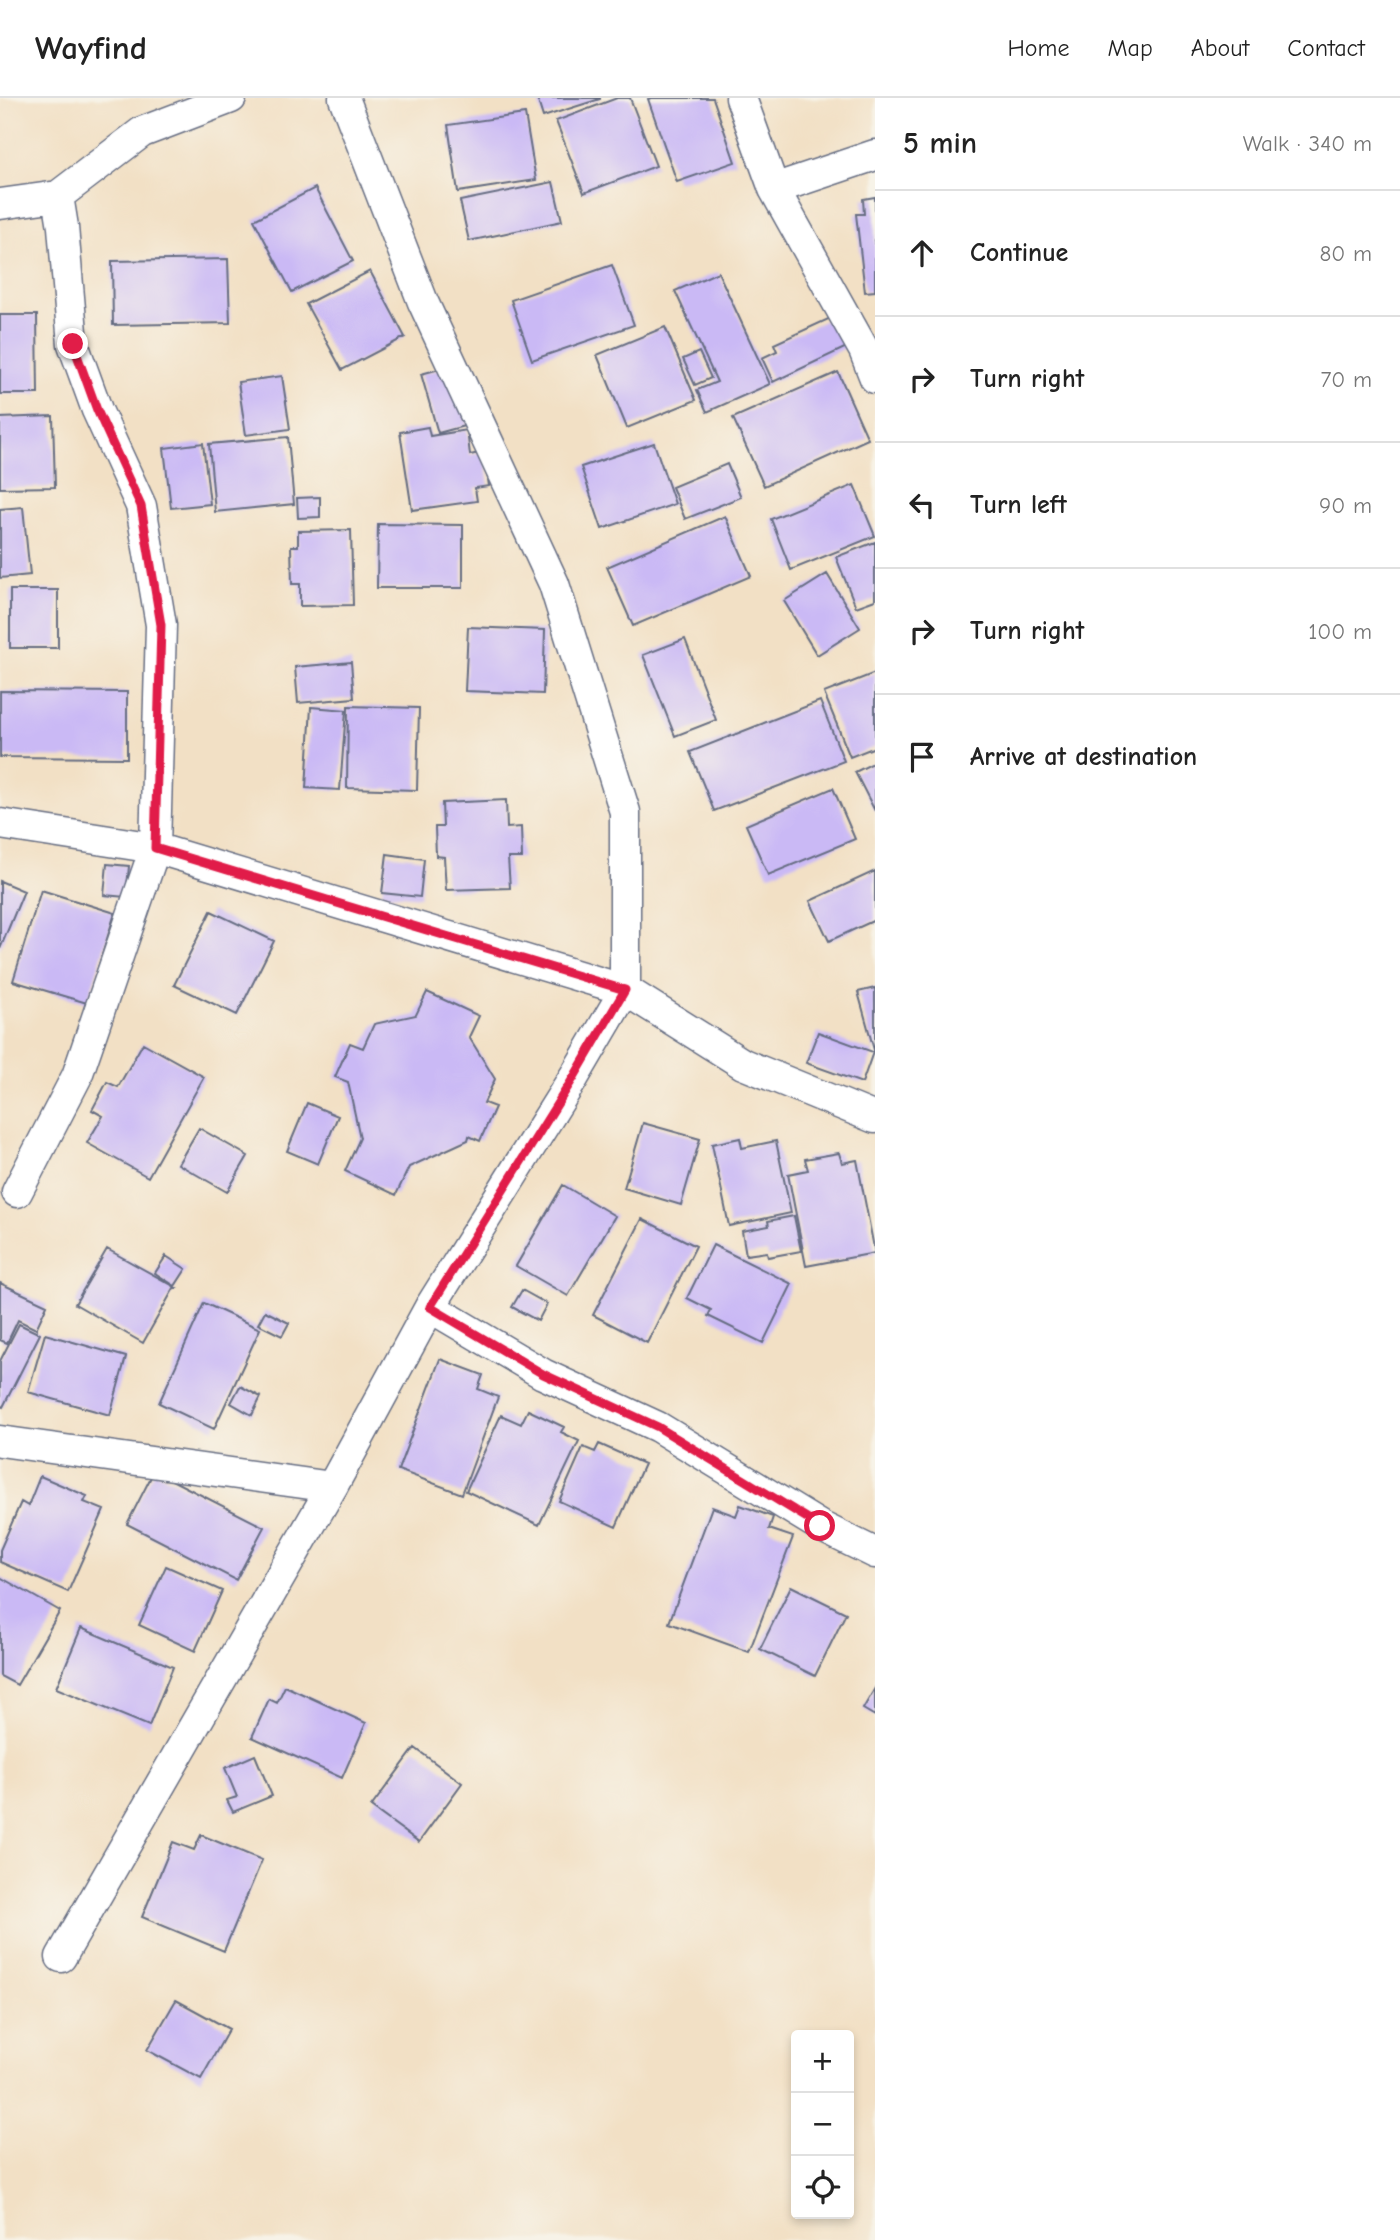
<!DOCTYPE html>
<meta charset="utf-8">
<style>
:root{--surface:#fff;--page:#f2f2f2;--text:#222;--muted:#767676;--line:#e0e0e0}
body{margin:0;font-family:"Comic Neue",sans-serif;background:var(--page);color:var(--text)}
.controls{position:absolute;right:21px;bottom:21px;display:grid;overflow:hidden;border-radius:7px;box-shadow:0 4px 10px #0003}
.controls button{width:63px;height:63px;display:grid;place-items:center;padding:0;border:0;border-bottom:2px solid var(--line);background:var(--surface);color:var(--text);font:35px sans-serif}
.stop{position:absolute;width:21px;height:21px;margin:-16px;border:5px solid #e11d48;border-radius:50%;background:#fff}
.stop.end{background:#e11d48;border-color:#fff;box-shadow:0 2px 7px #0008}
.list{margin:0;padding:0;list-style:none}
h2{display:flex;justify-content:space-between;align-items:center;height:91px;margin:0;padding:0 28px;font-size:30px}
h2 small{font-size:23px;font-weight:400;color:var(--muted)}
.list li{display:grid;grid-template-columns:46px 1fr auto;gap:21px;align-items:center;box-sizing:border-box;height:126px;padding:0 28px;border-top:2px solid var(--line)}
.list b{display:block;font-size:26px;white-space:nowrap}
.list em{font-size:23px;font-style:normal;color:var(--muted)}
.icon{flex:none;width:38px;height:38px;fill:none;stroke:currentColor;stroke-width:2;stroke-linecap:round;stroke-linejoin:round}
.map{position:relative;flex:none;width:875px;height:2142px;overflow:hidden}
header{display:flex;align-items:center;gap:42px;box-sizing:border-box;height:98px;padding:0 35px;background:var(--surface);border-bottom:2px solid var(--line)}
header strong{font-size:33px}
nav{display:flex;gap:38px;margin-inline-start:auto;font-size:24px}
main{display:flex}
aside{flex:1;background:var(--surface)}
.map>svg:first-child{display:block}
.building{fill:#cab9f5}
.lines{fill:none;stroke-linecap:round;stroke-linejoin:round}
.street-casing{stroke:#666d82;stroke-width:33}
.street{stroke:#fff;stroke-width:30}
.route{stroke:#e11d48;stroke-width:9}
</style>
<header>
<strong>Wayfind</strong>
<nav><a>Home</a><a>Map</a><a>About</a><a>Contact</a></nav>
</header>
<main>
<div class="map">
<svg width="875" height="2142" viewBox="0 0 875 2142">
<rect width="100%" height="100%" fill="#f7f3e8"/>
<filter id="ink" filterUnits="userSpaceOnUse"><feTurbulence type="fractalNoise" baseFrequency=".0143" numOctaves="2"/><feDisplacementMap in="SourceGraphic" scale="14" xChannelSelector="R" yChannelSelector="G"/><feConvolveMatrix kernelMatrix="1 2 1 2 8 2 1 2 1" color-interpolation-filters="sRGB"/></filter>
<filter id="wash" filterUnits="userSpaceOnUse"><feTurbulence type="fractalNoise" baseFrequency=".00686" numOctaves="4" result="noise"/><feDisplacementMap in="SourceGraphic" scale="28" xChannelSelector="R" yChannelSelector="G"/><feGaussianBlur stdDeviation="1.57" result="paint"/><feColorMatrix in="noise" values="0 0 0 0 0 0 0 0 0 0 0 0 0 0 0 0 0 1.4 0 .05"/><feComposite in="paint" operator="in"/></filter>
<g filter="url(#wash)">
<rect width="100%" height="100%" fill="#f2e0c5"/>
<g id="blocks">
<path class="building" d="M 537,0 L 600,0 L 600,1 L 543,19 Z
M 617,0 L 630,0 L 656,68 L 584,95 L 556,23 Z
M 651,0 L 713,0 L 735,64 L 677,84 L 648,1 Z
M 525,16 L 536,82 L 458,94 L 448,27 Z
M 553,84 L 562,123 L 469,143 L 460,103 Z
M 315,90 L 353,163 L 292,194 L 254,122 Z
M 875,99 L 875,193 L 865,194 L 856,116 L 864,116 L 863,101 Z
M 228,161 L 230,225 L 113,227 L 112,163 Z
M 612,167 L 634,227 L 532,262 L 511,202 Z
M 370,173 L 405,239 L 342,272 L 306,206 Z
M 718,174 L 770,286 L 707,314 L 697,292 L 717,284 L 675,193 Z
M 0,217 L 37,217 L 38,296 L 0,296 Z
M 837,217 L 851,247 L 773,284 L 762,260 L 777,253 L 774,246 Z
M 665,229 L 696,302 L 627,330 L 597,257 Z
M 699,254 L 711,280 L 695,287 L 683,261 Z
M 451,268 L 468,327 L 438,335 L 421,276 Z
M 838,274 L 868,341 L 764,388 L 733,320 Z
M 282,278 L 290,331 L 246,337 L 238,284 Z
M 53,318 L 55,389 L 0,390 L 0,320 Z
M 428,329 L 430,338 L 467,332 L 470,357 L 484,354 L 489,388 L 475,390 L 477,403 L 412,412 L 400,334 Z
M 288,339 L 294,406 L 215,414 L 209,346 Z
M 203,345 L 210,406 L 171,410 L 164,350 Z
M 654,345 L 675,406 L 602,431 L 581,369 Z
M 727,366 L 741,399 L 685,421 L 672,389 Z
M 854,387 L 875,438 L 791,472 L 771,421 Z
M 320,399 L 320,419 L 298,420 L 297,400 Z
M 23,409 L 30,477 L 0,480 L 0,411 Z
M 725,418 L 751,478 L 633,528 L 607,469 Z
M 378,426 L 463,427 L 463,490 L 377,490 Z
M 351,432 L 353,507 L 300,508 L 300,486 L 292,486 L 291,448 L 298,448 L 298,433 Z
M 875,444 L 875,502 L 856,509 L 836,459 Z
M 827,476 L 860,530 L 817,557 L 784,503 Z
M 10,492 L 58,492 L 58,550 L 10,550 Z
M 468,529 L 545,532 L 543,596 L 465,593 Z
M 685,541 L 716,622 L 675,638 L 643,557 Z
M 351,564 L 354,600 L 298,605 L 295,569 Z
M 875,575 L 875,649 L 850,659 L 824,595 Z
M 0,593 L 127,594 L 127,660 L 0,659 Z
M 820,603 L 844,663 L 714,713 L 690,654 Z
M 348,608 L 419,610 L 417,692 L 347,690 Z
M 311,609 L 346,612 L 340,692 L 306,690 Z
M 875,664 L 875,713 L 855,674 Z
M 833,690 L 855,741 L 768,777 L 746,727 Z
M 506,702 L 507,730 L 521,729 L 522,760 L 508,760 L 510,790 L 446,792 L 444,759 L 436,758 L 435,729 L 443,729 L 442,705 Z
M 387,756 L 424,761 L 420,799 L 382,795 Z
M 107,766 L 129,768 L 126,799 L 104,797 Z
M 875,773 L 875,822 L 829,843 L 810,803 Z
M 0,783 L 24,793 L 0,851 Z
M 41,792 L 115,815 L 87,905 L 13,883 Z
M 211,813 L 274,843 L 237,917 L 174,887 Z
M 875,890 L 875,951 L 874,952 L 858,894 Z
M 427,894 L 479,918 L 469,939 L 495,981 L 484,1005 L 495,1009 L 480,1043 L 469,1038 L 468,1042 L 409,1069 L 396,1097 L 345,1073 L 360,1040 L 348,984 L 335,979 L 350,945 L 363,950 L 374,926 L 416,917 Z
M 818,934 L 873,954 L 862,985 L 806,965 Z
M 143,945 L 204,979 L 148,1079 L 87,1045 L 103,1018 L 92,1012 L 107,984 L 118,989 Z
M 307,1005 L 338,1018 L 318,1066 L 287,1053 Z
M 643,1025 L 700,1041 L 681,1107 L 624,1090 Z
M 199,1030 L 248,1058 L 227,1094 L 178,1066 Z
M 740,1040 L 742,1050 L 776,1043 L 791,1115 L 729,1128 L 712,1046 Z
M 839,1055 L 842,1065 L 857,1062 L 875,1155 L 806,1168 L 788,1076 L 808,1072 L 805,1061 Z
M 563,1087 L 615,1118 L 568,1198 L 516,1168 Z
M 794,1118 L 801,1153 L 768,1159 L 767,1154 L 746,1157 L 742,1133 L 769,1128 L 768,1123 Z
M 642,1121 L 696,1148 L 647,1245 L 593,1217 Z
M 713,1147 L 792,1186 L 763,1245 L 708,1218 L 711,1212 L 687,1200 Z
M 107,1151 L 177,1190 L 174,1190 L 143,1245 L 75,1206 Z
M 166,1158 L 186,1171 L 175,1188 L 155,1175 Z
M 0,1185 L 47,1207 L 36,1231 L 18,1222 L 7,1245 L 0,1242 Z
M 522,1192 L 547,1206 L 538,1223 L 512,1209 Z
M 204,1205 L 260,1231 L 214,1331 L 159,1305 Z
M 265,1213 L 289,1225 L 282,1238 L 258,1226 Z
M 19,1226 L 40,1236 L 3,1309 L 0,1308 L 0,1263 Z
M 45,1236 L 126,1259 L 110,1317 L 28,1294 Z
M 440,1261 L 483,1277 L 478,1291 L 498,1299 L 462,1396 L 398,1372 Z
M 240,1288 L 261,1299 L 252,1317 L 231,1305 Z
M 528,1312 L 564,1329 L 561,1334 L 579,1343 L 539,1427 L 466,1393 L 501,1317 L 521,1326 Z
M 599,1346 L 644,1366 L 616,1429 L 559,1403 L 583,1349 L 595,1354 Z
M 154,1373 L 264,1429 L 236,1482 L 127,1426 Z
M 40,1378 L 87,1398 L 84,1404 L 104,1412 L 68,1494 L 0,1464 L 0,1452 L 21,1404 L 28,1408 Z
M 740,1407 L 773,1419 L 769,1431 L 793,1439 L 749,1554 L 669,1525 L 712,1409 L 736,1418 Z
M 166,1468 L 222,1493 L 195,1553 L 139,1527 Z
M 0,1479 L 60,1513 L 17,1587 L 0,1578 Z
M 791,1488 L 846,1515 L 815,1578 L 760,1551 Z
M 81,1530 L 173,1569 L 149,1628 L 56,1590 Z
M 285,1588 L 366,1625 L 342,1680 L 252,1639 L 269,1601 L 277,1605 Z
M 875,1590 L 875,1618 L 863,1611 Z
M 415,1650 L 462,1685 L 419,1744 L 371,1709 Z
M 255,1657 L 272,1698 L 233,1714 L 227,1702 L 237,1699 L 225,1670 Z
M 201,1737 L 262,1762 L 224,1853 L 142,1819 L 173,1744 L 194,1752 Z
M 176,1902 L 229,1931 L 201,1981 L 147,1952 Z"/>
</g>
</g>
<g filter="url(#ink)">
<use href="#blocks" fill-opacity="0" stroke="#666d82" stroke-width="2"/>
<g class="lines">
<defs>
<path id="street" d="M 741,0 L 774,91 L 864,252 L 875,280
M 774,91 L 875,57
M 0,106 L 58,98 L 142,34 L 231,0
M 0,726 L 155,750 L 625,892 L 743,966 L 875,1020
M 17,1094 L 77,978 L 155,750 L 161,527 L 141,408 L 97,312 L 73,246 L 63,129 L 58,98
M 430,1209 L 543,1276 L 658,1329 L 820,1428 L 875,1455
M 0,1343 L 332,1389
M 61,1859 L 332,1389 L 430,1209 L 574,979 L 625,892 L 625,714 L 554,486 L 423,204 L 344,0"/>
</defs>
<use href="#street" class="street-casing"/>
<use href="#street" class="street"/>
</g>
</g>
<g class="lines" filter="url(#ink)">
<path class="route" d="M 73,246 L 97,312 L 141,408 L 161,527 L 155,750 L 625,892 L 574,979 L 430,1209 L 543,1276 L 658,1329 L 820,1428"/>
</g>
</svg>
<div class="controls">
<button>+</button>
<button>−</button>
<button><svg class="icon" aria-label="locate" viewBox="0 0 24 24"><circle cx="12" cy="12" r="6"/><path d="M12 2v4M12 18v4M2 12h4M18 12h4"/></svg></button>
</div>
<div class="stop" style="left:820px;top:1428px"></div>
<div class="stop end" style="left:73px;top:246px"></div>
</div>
<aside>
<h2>5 min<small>Walk · 340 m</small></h2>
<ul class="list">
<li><svg class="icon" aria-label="ahead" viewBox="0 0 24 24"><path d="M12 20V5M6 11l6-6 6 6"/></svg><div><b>Continue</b></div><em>80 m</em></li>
<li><svg class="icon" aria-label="right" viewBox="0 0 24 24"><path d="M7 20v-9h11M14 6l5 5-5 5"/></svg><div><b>Turn right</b></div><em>70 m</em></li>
<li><svg class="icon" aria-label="left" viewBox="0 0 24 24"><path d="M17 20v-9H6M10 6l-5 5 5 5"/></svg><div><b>Turn left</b></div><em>90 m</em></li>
<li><svg class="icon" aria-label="right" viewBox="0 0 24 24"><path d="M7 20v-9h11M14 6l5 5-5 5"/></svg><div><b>Turn right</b></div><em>100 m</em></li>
<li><svg class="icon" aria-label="arrive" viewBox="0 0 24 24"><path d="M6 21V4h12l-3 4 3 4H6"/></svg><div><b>Arrive at destination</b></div></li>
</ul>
</aside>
</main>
